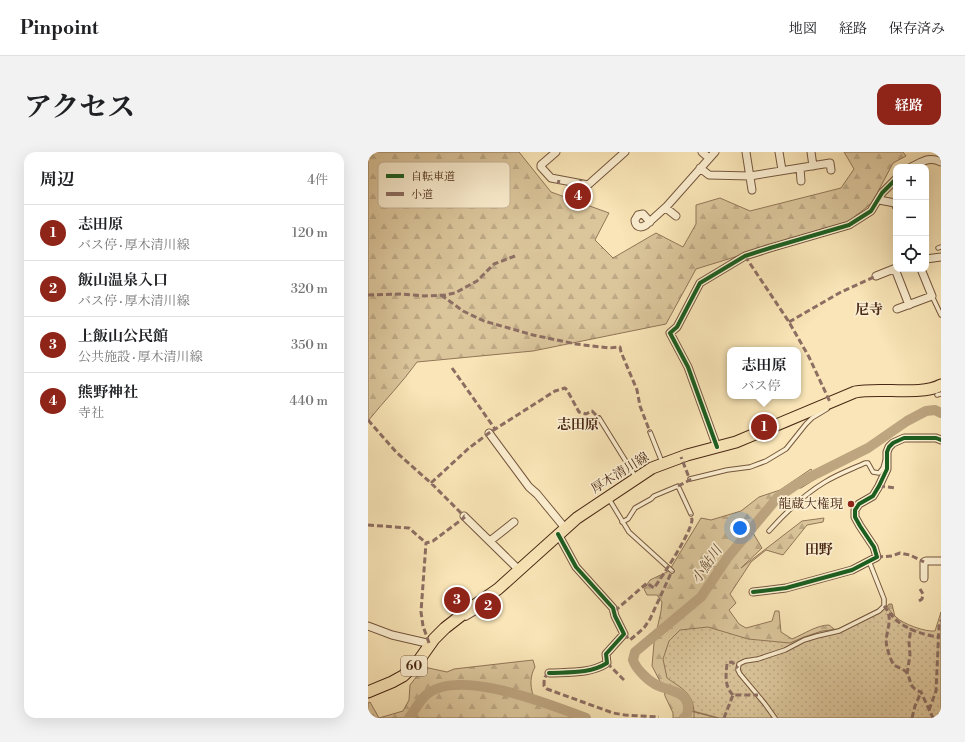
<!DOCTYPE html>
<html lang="ja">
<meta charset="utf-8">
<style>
:root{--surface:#fff;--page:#f2f2f2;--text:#202124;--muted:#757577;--line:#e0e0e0;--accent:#8f2418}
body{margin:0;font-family:"Libre Bodoni","Noto Serif JP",serif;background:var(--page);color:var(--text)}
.controls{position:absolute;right:12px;top:12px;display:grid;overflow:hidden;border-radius:8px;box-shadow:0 4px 16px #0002}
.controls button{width:36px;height:36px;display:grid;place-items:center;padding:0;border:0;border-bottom:1px solid var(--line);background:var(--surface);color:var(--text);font:20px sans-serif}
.you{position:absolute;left:372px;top:376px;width:14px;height:14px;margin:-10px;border:3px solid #fff;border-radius:50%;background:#1a73e8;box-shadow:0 0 0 6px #1a73e833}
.badge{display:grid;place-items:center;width:26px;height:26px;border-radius:50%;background:var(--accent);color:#fff;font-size:13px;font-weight:700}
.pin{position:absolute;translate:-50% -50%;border:2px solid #fff;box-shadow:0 1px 4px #0006}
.popup{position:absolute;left:359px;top:195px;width:74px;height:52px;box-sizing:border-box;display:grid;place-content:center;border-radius:8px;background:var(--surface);filter:drop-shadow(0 1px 3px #0005);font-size:13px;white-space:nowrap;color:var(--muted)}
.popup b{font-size:15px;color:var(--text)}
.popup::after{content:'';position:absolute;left:50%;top:100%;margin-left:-8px;border:8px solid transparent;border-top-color:var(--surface)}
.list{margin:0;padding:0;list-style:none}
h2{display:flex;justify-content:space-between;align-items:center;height:52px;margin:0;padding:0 16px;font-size:17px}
h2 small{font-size:13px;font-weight:400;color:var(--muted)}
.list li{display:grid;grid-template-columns:26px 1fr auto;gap:12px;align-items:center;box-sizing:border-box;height:56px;padding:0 16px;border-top:1px solid var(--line)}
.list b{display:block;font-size:15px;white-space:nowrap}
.list p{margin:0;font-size:13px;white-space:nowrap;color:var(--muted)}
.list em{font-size:13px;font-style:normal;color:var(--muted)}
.icon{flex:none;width:22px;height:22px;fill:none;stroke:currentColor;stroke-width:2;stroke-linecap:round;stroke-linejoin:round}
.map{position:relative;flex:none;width:573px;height:566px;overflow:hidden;border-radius:12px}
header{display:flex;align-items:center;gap:24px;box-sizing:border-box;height:56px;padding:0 20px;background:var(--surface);border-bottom:1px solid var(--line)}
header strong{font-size:19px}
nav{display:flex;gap:22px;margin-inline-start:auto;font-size:14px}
.intro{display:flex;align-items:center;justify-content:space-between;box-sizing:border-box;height:96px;padding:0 24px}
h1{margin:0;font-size:28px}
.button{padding:10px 18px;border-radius:12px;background:var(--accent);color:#fff;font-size:14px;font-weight:700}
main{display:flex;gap:24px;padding:0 24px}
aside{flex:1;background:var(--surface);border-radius:12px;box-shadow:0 4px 16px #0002}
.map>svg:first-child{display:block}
.forest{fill:url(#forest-firs);stroke:#927658}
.park{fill:url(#park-dots);stroke:#927658}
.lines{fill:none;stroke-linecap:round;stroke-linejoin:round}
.stream{stroke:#8f7355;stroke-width:1.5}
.river{stroke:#bda580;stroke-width:10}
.lane-casing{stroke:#75573e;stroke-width:5.5}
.street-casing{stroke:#75573e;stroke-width:9}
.primary-casing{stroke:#492815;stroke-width:13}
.lane{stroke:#fbeed0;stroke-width:3.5}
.street{stroke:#fbeed0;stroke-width:7}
.primary{stroke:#f9e5b7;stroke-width:11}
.quiet{stroke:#8d6e63;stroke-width:3;stroke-dasharray:6 3;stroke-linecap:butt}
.cycleway-casing{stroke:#fbeed0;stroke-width:6}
.cycleway{stroke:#1b5e20;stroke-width:4}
.poi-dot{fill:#8f2418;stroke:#fbeed0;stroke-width:1.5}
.labels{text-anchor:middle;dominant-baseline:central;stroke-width:3.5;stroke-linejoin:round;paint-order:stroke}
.shield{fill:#fbeed0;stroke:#7e634d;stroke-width:1}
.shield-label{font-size:12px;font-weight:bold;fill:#492815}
.street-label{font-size:13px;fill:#492815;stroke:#fbeed0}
.poi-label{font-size:13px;fill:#492815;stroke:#fbeed0;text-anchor:end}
.neighbourhood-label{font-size:14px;font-weight:bold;fill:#492815;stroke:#fbeed0}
.water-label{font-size:14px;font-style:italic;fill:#6c4e35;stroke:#fbeed0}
.key{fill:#fbeed0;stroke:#c6b398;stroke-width:1}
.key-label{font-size:11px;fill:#492815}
</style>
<header>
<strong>Pinpoint</strong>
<nav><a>地図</a><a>経路</a><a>保存済み</a></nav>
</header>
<div class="intro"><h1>アクセス</h1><a class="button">経路</a></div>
<main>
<aside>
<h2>周辺<small>4件</small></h2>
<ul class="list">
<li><span class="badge">1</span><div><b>志田原</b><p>バス停 · 厚木清川線</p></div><em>120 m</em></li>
<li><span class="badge">2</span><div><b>飯山温泉入口</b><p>バス停 · 厚木清川線</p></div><em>320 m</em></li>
<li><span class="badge">3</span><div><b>上飯山公民館</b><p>公共施設 · 厚木清川線</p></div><em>350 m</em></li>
<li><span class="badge">4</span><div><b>熊野神社</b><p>寺社</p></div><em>440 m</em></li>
</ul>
</aside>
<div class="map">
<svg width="573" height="566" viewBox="0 0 573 566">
<defs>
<pattern id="forest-firs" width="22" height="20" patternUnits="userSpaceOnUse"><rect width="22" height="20" fill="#dbc59b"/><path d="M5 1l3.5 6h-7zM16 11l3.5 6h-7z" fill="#bda985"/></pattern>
<pattern id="park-dots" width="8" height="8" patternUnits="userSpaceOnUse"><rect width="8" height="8" fill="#dbc59b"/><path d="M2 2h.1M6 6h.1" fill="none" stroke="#bda985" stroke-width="1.8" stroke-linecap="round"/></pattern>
</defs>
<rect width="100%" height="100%" fill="#f9e5b7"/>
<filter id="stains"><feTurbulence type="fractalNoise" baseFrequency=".005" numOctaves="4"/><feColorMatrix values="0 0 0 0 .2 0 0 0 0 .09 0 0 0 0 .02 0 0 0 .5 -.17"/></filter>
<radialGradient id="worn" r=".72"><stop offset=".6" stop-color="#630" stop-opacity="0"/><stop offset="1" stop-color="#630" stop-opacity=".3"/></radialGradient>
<path class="forest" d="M 0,0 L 151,0 L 183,40 L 241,61 L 227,88 L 245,106 L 288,81 L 315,95 L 328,72 L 328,53 L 352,46 L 382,59 L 473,36 L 486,17 L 476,0 L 535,0 L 538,4 L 525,11 L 504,51 L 480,70 L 328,117 L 298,172 L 165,199 L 49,210 C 34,231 16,249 0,269 Z
M 443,317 L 449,326 L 433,336 L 425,336 L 378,379 L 385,381 L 394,396 L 373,416 L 434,369 L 456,366 L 455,370 L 439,373 L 415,403 L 398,398 L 383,410 L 362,442 L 368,451 L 361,458 L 371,472 L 378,476 L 404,469 L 407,459 L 411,459 L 413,480 L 424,487 C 436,482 449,473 461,473 L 471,481 L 514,461 L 521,452 L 524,452 L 530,478 L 573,566 L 305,566 L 305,561 L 297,544 L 296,537 L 284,514 L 286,491 L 293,459 L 294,450 L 289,443 L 279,443 L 276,437 L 282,428 L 301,419 L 333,366 L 343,368 L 373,359 L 391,345 L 412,338 Z
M 165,508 L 167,515 C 162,524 162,533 165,543 L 189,551 L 198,561 L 213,566 L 0,566 L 0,551 L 2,550 L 11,566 L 35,559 L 41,548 L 42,533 L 56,515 L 79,520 L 86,517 Z"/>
<path class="park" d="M 518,453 C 521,457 524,462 528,465 C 535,472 557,480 567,479 L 573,460 L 573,566 L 326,566 C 327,542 316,538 299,526 L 295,507 L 301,489 L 312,478 L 340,475 L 380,487 L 422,491 L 436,485 L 454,479 L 470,477 Z"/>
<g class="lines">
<path class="stream" d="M 320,558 L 350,566"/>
<path class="river" d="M 41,566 C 46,559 51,550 57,544 C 88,514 183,553 218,566
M 317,566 C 319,563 320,561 320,557 C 321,540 302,539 291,534 C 281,530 268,517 265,508 L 267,500 L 333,445 L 360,405 L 410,345 L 432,330 L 500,296 L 539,269 L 558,259 L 567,258 L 573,261"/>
<defs>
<path id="lane" d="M 570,96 L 573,95
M 564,144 L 573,163
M 569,243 L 573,242
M 231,266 L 267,324
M 282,280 L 294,310
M 322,327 L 359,318 L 382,315 L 398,309 L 418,297 L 438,272 L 444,266 L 459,257
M 241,347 L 261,380 L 304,419
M 254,370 L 260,367 L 267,356 L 283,347 L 286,344 L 310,334 L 323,362
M 401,379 C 418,360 435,343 457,330 C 470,322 484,317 497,311 L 500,311 L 505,320 L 511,321 L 515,316 L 517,309
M 98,466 L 110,459 L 119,451
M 407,566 L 397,552 L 372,522 L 370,518 L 371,512 L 377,509 L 390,507 L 417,498 L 436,488 L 449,484 L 471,479 L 511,459 L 516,454 L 516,447 L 501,409"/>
<path id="street" d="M 188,0 L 173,13 L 173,15 L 183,26 L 220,33 L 257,0
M 334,0 L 341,6
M 378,0 L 384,38
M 411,0 L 414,18
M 443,0 L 445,14
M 543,15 C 554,10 561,4 573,10
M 332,16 L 341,23 L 382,24 L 462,11 L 463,18
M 432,16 L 433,29
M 511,48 L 527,51 L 528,54
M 298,56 L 308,64
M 282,70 L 275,62 L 270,63 L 267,68 C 267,74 272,77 278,73 L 299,54 L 347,0
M 558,107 L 573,105
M 527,117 L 541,153
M 508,124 L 528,116
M 529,157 L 564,144 L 553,117
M 121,281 L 161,335 L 169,342 L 197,376
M 349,295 L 320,215 L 302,181 L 309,175 L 332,131 L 377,104 L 402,96 L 481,73 L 503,59 L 514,41 L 528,27
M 96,364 L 151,418
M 122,389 L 146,370
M 556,426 L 556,410 L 558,409 L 573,409
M 385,440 L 418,436 L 484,418 L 509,405 L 506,395 L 492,374 L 487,365 L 487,358 L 491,352 L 505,344 L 511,334 L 519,317 L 519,300 L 521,295 L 525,291 L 536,286 L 568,286 L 573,288
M 0,474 L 24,483 L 63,492
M 181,521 C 201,520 222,522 239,511 L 238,502 L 256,482 L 247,464 L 245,456 L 208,415 L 190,382"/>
<path id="primary" d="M 0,540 L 24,530 L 35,524 L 49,511 L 66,487 L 77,476 L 104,455 L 130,437 L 209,366 L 284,316 L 319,303 L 368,290 L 487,240 C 511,235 554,244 573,233"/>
</defs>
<use href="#lane" class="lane-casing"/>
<use href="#street" class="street-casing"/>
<use href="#primary" class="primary-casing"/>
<use href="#lane" class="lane"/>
<use href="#street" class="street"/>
<use href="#primary" class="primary"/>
<path class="quiet" d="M 190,32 L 191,28
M 211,38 L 213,28
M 377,104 L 421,170 L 441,205 L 462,250
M 0,143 L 33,142 L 56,144 L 77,143 L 87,141 L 109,129 L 126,112 L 147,104
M 73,143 L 95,159 L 116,169 L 165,183 L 208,192 L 241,196 L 252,195 L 253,200 L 269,238 L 272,254 L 282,280
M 421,170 L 473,140 L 508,124
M 84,216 L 127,277
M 0,268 L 28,300 L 63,331 L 96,364
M 63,331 L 101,296 L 121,281 L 187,239 L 197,236 L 199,238 L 211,260 L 218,262 L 224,259 L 231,266
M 310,334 L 322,328 L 313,305
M 511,334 L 528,336
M 0,373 L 41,376 L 58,391
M 509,405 L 524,404 L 532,401 L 542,403 L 556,410
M 551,449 L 554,447 L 555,442 L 552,437
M 516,454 C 528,467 515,482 519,495 C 520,500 523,509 526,513 C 530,516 537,517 539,521 C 544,530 540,535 553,540 L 565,566
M 246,458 L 249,457 L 279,431 L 286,436 C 294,425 323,381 324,368 C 324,368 323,363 323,362
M 521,462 L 523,462 C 531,475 555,483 570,485
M 256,482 L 262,488 L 276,476 L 282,467 L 304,419
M 61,491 L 55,474 L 53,460 L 58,391 L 65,389 L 97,365
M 239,511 L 258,530
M 181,521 C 176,524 176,528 176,534 L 179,537 L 245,561 L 257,563 L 291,565
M 539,522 L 542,503 L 541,490 L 543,476
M 365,543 C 356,534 358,523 359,511 L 364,510 L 370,516
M 561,558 L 568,539 L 571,474 L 573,468
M 356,566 L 365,543 L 390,543
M 544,566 L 547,554 L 553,540"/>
<defs>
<path id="cycleway" d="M 349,295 L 320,215 L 302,181 L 309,175 L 332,131 L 377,104 L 402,96 L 481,73 L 503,59 L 514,41 L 528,27
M 385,440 L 418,436 L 484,418 L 509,405 L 506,395 L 492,374 L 487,365 L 487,358 L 491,352 L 505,344 L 511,334 L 519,317 L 519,300 L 521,295 L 525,291 L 536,286 L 568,286 L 573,288
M 181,521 C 201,520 222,522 239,511 L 238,502 L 256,482 L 247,464 L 245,456 L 208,415 L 190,382"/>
</defs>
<use href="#cycleway" class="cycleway-casing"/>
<use href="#cycleway" class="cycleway"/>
</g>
<circle class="poi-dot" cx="483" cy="352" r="4"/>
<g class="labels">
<rect class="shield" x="33" y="504" width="26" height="20" rx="3"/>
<g class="shield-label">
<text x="46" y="514">60</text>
</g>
<g class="street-label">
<text transform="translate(252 321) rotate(-32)">厚木清川線</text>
</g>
<g class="poi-label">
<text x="475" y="352">龍蔵大権現</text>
</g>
<g class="neighbourhood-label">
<text x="501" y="158">尼寺</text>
<text x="210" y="273">志田原</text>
<text x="451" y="398">田野</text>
</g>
<g class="water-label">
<text transform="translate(339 413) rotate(-55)">小鮎川</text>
</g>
</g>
<rect x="10" y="10" width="132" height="46" rx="6" class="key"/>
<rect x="18" y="22" width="18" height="4" fill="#1b5e20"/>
<rect x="18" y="40" width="18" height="4" fill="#8d6e63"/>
<g class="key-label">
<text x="43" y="28">自転車道</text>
<text x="43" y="46">小道</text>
</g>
<rect width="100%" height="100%" filter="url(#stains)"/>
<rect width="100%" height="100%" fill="url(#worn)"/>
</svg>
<div class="controls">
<button>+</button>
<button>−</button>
<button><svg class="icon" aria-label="locate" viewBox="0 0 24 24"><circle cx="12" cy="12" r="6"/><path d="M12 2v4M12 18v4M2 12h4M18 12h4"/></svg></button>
</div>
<div class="you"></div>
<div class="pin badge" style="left:396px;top:275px">1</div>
<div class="popup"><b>志田原</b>バス停</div>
<div class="pin badge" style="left:120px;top:454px">2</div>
<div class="pin badge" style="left:89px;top:448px">3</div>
<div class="pin badge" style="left:210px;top:44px">4</div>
</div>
</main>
